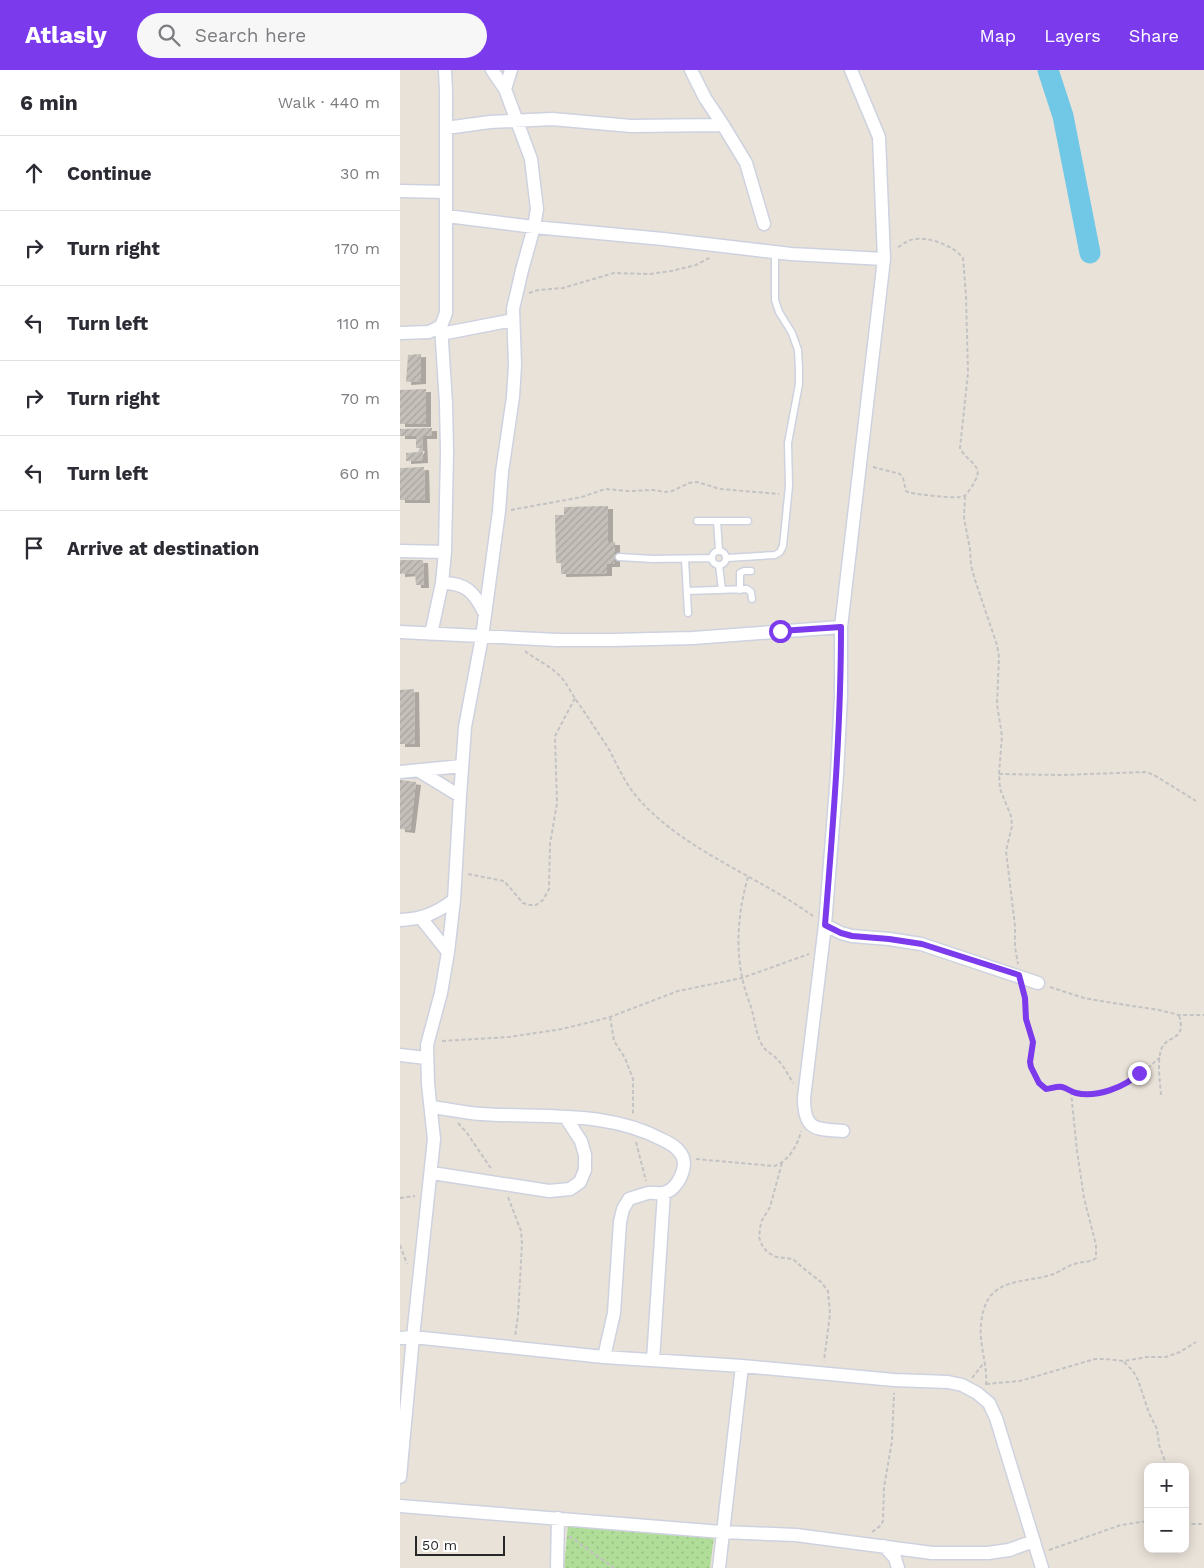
<!DOCTYPE html>
<meta charset="utf-8">
<style>
:root{--surface:#fff;--page:#f7f7f7;--text:#2b2b33;--muted:#7c7c81;--line:#e1e1e2;--accent:#7c3aed}
body{margin:0;font-family:"Work Sans",sans-serif;background:var(--page);color:var(--text)}
.controls{position:absolute;right:15px;bottom:15px;display:grid;overflow:hidden;border-radius:10px;box-shadow:0 2px 12px #0003}
.controls button{width:45px;height:45px;display:grid;place-items:center;padding:0;border:0;border-bottom:1px solid var(--line);background:var(--surface);color:var(--text);font:25px sans-serif}
.scale{position:absolute;left:15px;bottom:12px;width:90px;box-sizing:border-box;padding-left:5px;border:2px solid #272727;border-top:0;font-size:14px;line-height:18px;white-space:nowrap;color:#272727;-webkit-text-stroke:4px #fff;paint-order:stroke}
.stop{position:absolute;width:15px;height:15px;margin:-11px;border:4px solid #7c3aed;border-radius:50%;background:#fff}
.stop.end{background:#7c3aed;border-color:#fff;box-shadow:0 1px 5px #0008}
.list{margin:0;padding:0;list-style:none}
h2{display:flex;justify-content:space-between;align-items:center;height:65px;margin:0;padding:0 20px;font-size:21px}
h2 small{font-size:16px;font-weight:400;color:var(--muted)}
.list li{display:grid;grid-template-columns:32px 1fr auto;gap:15px;align-items:center;box-sizing:border-box;height:75px;padding:0 20px;border-top:1px solid var(--line)}
.list b{display:block;font-size:19px;white-space:nowrap}
.list em{font-size:16px;font-style:normal;color:var(--muted)}
.icon{flex:none;width:28px;height:28px;fill:none;stroke:currentColor;stroke-width:2;stroke-linecap:round;stroke-linejoin:round}
.map{position:relative;flex:none;width:804px;height:1498px;overflow:hidden}
header{display:flex;align-items:center;gap:30px;box-sizing:border-box;height:70px;padding:0 25px;background:var(--accent);color:#fff}
header strong{font-size:24px}
nav{display:flex;gap:28px;margin-inline-start:auto;font-size:18px}
.search{width:350px;height:45px;background:var(--page);display:flex;align-items:center;gap:12px;box-sizing:border-box;padding:0 18px;border-radius:28px;color:var(--muted);font-size:19px}
main{display:flex}
aside{flex:1;background:var(--surface)}
.map>svg:first-child{display:block}
.grass{fill:url(#grass-dots)}
.lines{fill:none;stroke-linecap:round;stroke-linejoin:round}
.river{stroke:#71c8e6;stroke-width:21}
.building{fill:url(#building-hatch);filter:url(#shadow)}
.service-casing{stroke:#ced2df;stroke-width:9}
.minor-casing{stroke:#ced2df;stroke-width:15}
.path{stroke:#c3c3c3;stroke-width:2;stroke-dasharray:4 2.5;stroke-linecap:butt}
.service{stroke:#fff;stroke-width:6}
.minor{stroke:#fff;stroke-width:12}
.route{stroke:#7c3aed;stroke-width:6}
</style>
<header>
<strong>Atlasly</strong>
<div class="search"><svg class="icon" aria-label="search" viewBox="0 0 24 24"><circle cx="10" cy="10" r="6"/><path d="M15 15l6 6"/></svg>Search here</div>
<nav><a>Map</a><a>Layers</a><a>Share</a></nav>
</header>
<main>
<aside>
<h2>6 min<small>Walk · 440 m</small></h2>
<ul class="list">
<li><svg class="icon" aria-label="ahead" viewBox="0 0 24 24"><path d="M12 20V5M6 11l6-6 6 6"/></svg><div><b>Continue</b></div><em>30 m</em></li>
<li><svg class="icon" aria-label="right" viewBox="0 0 24 24"><path d="M7 20v-9h11M14 6l5 5-5 5"/></svg><div><b>Turn right</b></div><em>170 m</em></li>
<li><svg class="icon" aria-label="left" viewBox="0 0 24 24"><path d="M17 20v-9H6M10 6l-5 5 5 5"/></svg><div><b>Turn left</b></div><em>110 m</em></li>
<li><svg class="icon" aria-label="right" viewBox="0 0 24 24"><path d="M7 20v-9h11M14 6l5 5-5 5"/></svg><div><b>Turn right</b></div><em>70 m</em></li>
<li><svg class="icon" aria-label="left" viewBox="0 0 24 24"><path d="M17 20v-9H6M10 6l-5 5 5 5"/></svg><div><b>Turn left</b></div><em>60 m</em></li>
<li><svg class="icon" aria-label="arrive" viewBox="0 0 24 24"><path d="M6 21V4h12l-3 4 3 4H6"/></svg><div><b>Arrive at destination</b></div></li>
</ul>
</aside>
<div class="map">
<svg width="804" height="1498" viewBox="0 0 804 1498">
<defs>
<pattern id="grass-dots" width="8" height="8" patternUnits="userSpaceOnUse" patternTransform="scale(1.25)"><rect width="8" height="8" fill="#b0dd98"/><path d="M2 2h.1M6 6h.1" fill="none" stroke="#97be83" stroke-width="1.8" stroke-linecap="round"/></pattern>
<pattern id="building-hatch" width="6" height="6" patternUnits="userSpaceOnUse" patternTransform="scale(1.25)"><rect width="6" height="6" fill="#c4bfb9"/><path d="M-1 1l2-2M0 6l6-6M5 7l2-2" fill="none" stroke="#a8a49f"/></pattern>
<filter id="shadow"><feDropShadow dx="5" dy="3" stdDeviation="0" flood-color="#0004"/></filter>
</defs>
<rect width="100%" height="100%" fill="#e9e2d9"/>
<path class="grass" d="M 169,1444 L 315,1458 L 310,1498 L 164,1498 Z"/>
<g class="lines">
<path class="river" d="M 648,0 L 663,46 L 690,183"/>
</g>
<path class="building" d="M 21,284 L 21,311 L 6,312 L 8,285 Z
M 26,319 L 26,354 L 0,354 L 0,320 Z
M 32,358 L 32,366 L 22,366 L 23,390 L 6,391 L 6,383 L 18,382 L 20,378 L 16,378 L 16,366 L 0,366 L 0,359 Z
M 24,397 L 25,430 L 0,430 L 0,398 Z
M 208,436 L 208,472 L 215,472 L 215,494 L 207,494 L 207,503 L 161,504 L 161,493 L 156,493 L 155,445 L 164,445 L 164,437 Z
M 0,490 L 23,490 L 24,515 L 16,515 L 15,503 L 0,504 Z
M 14,619 L 15,674 L 0,674 L 0,620 Z
M 0,710 L 16,712 L 10,760 L 0,759 Z"/>
<g class="lines">
<defs>
<path id="service" d="M 297,451 L 348,451
M 317,451 L 319,480
M312 488a7 7 0 1 1 14 0a7 7 0 1 1-14 0Z
M 219,487 L 253,489 L 312,488
M 327,488 L 375,485 L 380,482 L 383,476 L 389,416 L 388,373 L 399,314 L 399,299 L 398,280 L 392,263 L 379,242 L 375,230 L 375,183
M 285,489 L 288,543
M 319,495 L 322,520
M 340,520 L 340,503 L 344,501 L 351,501
M 287,521 L 347,519 L 351,522 L 352,529"/>
<path id="minor" d="M 291,0 L 305,28 L 323,55 L 346,93 L 364,154
M 105,19 L 111,0
M 46,58 L 90,52 L 152,49 L 231,56 L 323,55
M 0,121 L 46,122
M 47,146 L 134,157 L 263,169 L 391,184 L 484,189
M 0,263 L 29,262 L 41,256 L 46,243 L 46,21 L 45,0
M 41,264 L 113,250
M 0,481 L 45,482
M 42,513 C 66,513 74,522 84,542
M 0,562 L 157,570 L 212,570 L 293,568 L 441,557
M 31,564 L 42,513 L 45,482 L 47,382 L 46,333 L 41,256
M 19,701 L 60,726
M 0,702 L 62,696
M 21,848 L 48,882
M 0,850 C 23,849 36,843 54,830
M 425,855 L 441,863 L 452,866 L 489,869 L 521,874 L 638,913
M 0,985 L 26,988
M 32,1037 C 48,1039 64,1043 81,1044 C 142,1048 207,1040 263,1070 C 274,1075 284,1082 284,1094 C 283,1106 275,1121 263,1123 C 258,1124 252,1122 248,1123 C 241,1125 235,1127 229,1129 L 223,1139 L 220,1152 L 214,1243 L 204,1287
M 443,1061 C 416,1059 404,1061 404,1028 L 425,855 L 437,705 L 441,625 L 441,557 L 484,189 L 479,67 L 451,0
M 32,1103 L 149,1121 L 170,1119 L 180,1112 L 185,1100 L 185,1085 L 181,1071 L 166,1048
M 0,1268 L 13,1267 L 204,1287 L 342,1296 L 494,1310 L 548,1312 L 562,1315 L 577,1323 L 589,1333 L 596,1348 L 642,1498
M 253,1290 L 264,1123
M 0,1407 L 13,1267 L 34,1069 L 28,1014 L 27,975 L 41,923 L 48,882 L 54,830 L 60,726 L 65,657 L 82,567 L 99,441 L 102,402 L 113,327 L 115,295 L 113,239 L 122,200 L 134,157 L 137,139 L 131,89 L 105,19 L 92,0
M 0,1436 L 322,1462 L 396,1465 L 532,1483 L 588,1483 L 609,1480 L 634,1471
M 484,1476 L 495,1488 L 498,1498
M 157,1498 L 158,1448
M 319,1498 L 342,1296"/>
</defs>
<use href="#service" class="service-casing"/>
<use href="#minor" class="minor-casing"/>
<path class="path" d="M 129,223 L 138,220 L 163,218 L 214,203 L 250,204 L 271,201 L 296,195 L 311,187
M 473,397 L 500,404 L 503,408 L 506,421 L 510,423 C 520,424 559,430 564,426 C 568,423 571,418 574,413 C 576,409 579,404 577,399 C 575,393 564,387 560,378 L 568,303 L 566,226 L 563,188 C 554,176 530,167 515,169 C 508,170 503,174 497,178
M 565,426 L 564,448 L 570,479 L 571,495 L 575,510 L 597,575 L 599,587 L 597,634 L 602,666 L 599,704 L 600,719 L 611,746 L 612,756 L 606,781 L 615,856 L 615,877 L 618,894
M 111,440 L 182,427 L 205,419 L 229,421 L 253,420 L 265,422 L 272,421 L 289,413 L 297,412 L 320,419 L 379,424
M 125,581 C 136,590 149,595 159,605 C 166,612 171,622 176,630 C 188,647 199,664 210,681 C 218,697 225,713 237,727 C 282,780 358,806 413,846
M 599,704 L 661,705 L 746,702 L 754,705 L 796,731
M 68,804 L 104,811 L 123,833 L 129,835 L 136,835 L 143,830 L 149,819 L 150,774 L 157,733 L 155,666 L 175,628
M 348,807 C 336,849 334,893 350,934 C 355,948 355,962 362,975 C 365,981 371,983 376,988 C 383,995 388,1004 393,1013
M 650,917 L 684,928 L 700,931 L 759,940 L 779,945 L 804,945
M 623,921 L 626,949 L 633,972 L 630,992 L 631,997 L 639,1013 L 646,1019 L 663,1017 L 676,1023 L 683,1024 L 709,1020 L 735,1007 L 744,998 L 751,996 L 756,990 L 760,988
M 210,947 L 214,971 L 225,988 L 233,1009 L 233,1045
M 42,971 L 109,967 L 162,959 L 195,951 L 210,947 L 278,921 L 342,908 L 409,884
M 761,1025 C 760,1011 757,993 761,980 C 767,963 787,973 779,945
M 58,1053 L 67,1063 L 92,1100
M 236,1072 L 246,1111
M 296,1089 L 374,1096 C 388,1092 398,1075 401,1061
M 382,1093 L 370,1137 L 361,1152 L 359,1167 L 362,1175 L 367,1182 L 376,1187 L 393,1189 L 403,1198 L 421,1212 L 428,1221 L 430,1244 L 424,1291
M 108,1127 L 121,1161 L 122,1174 L 118,1245 L 115,1267
M 0,1128 L 15,1126
M 0,1175 L 7,1194
M 724,1292 L 733,1301 L 738,1310 L 749,1343 L 757,1359 L 759,1375 L 767,1397
M 572,1308 L 583,1294
M 586,1314 L 620,1311 L 695,1289 L 705,1289 L 724,1291 L 747,1287 L 766,1287 L 780,1282 L 796,1272
M 586,1315 C 588,1293 577,1272 582,1247 C 589,1206 623,1214 654,1204 C 661,1201 667,1196 674,1194 C 682,1191 690,1193 696,1188 L 696,1175 L 684,1128 L 677,1081 L 671,1022
M 785,1454 L 804,1454
M 472,1462 L 480,1456 L 483,1451 L 484,1417 L 492,1371 L 494,1323
M 169,1466 L 214,1498
M 649,1480 L 721,1455 L 748,1451"/>
<use href="#service" class="service"/>
<use href="#minor" class="minor"/>
</g>
<g class="lines">
<path class="route" d="M 380,561 L 441,557 C 441,657 433,756 425,855 L 441,863 L 452,866 L 489,869 L 522,874 L 619,905 L 625,928 L 626,949 L 633,972 L 630,992 L 631,997 L 639,1013 L 646,1019 C 651,1019 656,1016 662,1017 C 667,1018 671,1022 676,1023 C 696,1028 726,1017 739,1003"/>
</g>
</svg>
<div class="controls">
<button>+</button>
<button>−</button>
</div>
<div class="scale">50 m</div>
<div class="stop" style="left:380px;top:561px"></div>
<div class="stop end" style="left:739px;top:1003px"></div>
</div>
</main>
